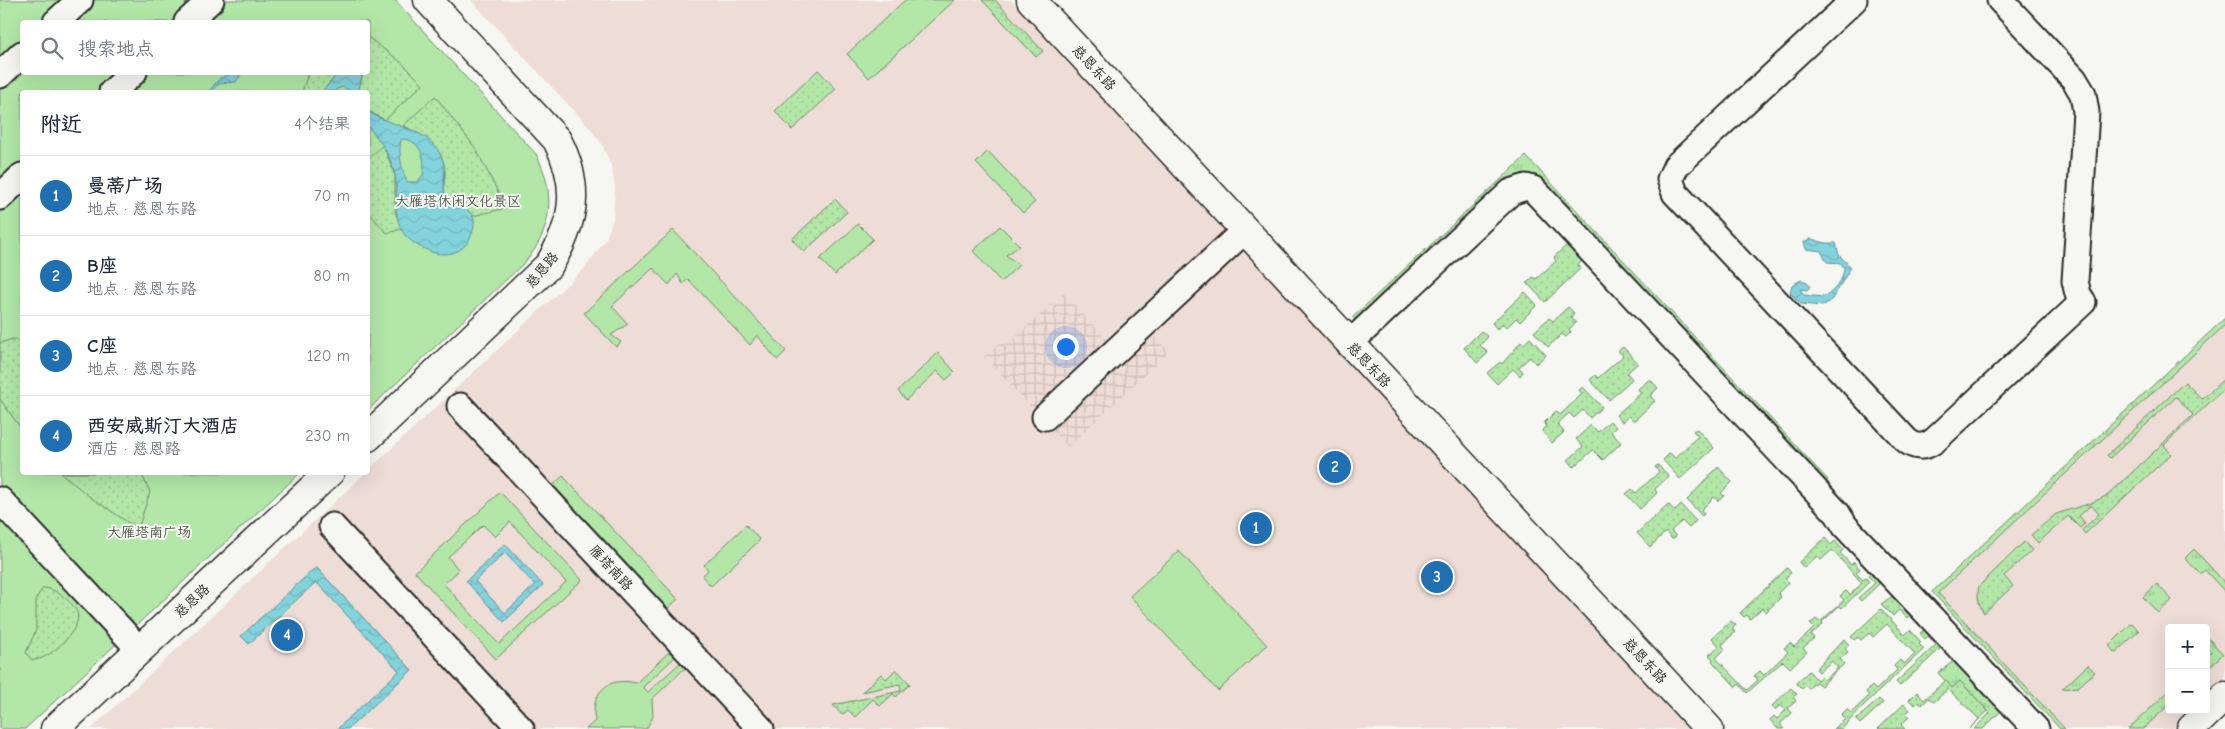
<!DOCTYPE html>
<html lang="zh">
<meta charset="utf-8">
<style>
:root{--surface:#fff;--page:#f6f6f7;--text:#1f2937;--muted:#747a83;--line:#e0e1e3;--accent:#1f6fb2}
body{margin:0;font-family:"Comic Neue","LXGW WenKai TC",sans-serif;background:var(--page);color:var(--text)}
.controls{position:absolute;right:15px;bottom:15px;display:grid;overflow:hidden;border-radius:5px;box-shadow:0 5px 20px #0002}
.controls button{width:45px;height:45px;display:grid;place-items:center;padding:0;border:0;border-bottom:1px solid var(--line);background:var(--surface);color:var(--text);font:25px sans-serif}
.you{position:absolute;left:1065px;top:346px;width:18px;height:18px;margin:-12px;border:4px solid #fff;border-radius:50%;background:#1a73e8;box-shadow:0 0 0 8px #1a73e833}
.badge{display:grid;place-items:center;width:32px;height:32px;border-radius:50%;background:var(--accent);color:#fff;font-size:16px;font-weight:700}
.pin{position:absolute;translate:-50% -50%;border:2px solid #fff;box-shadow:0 1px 5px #0006}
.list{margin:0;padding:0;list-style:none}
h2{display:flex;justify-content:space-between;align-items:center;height:65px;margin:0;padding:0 20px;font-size:21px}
h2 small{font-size:16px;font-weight:400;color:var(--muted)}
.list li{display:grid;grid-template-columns:32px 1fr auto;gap:15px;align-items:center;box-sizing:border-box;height:80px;padding:0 20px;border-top:1px solid var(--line)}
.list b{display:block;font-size:19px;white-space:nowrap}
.list p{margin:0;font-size:16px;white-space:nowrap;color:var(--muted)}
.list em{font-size:16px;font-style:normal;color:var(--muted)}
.icon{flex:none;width:28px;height:28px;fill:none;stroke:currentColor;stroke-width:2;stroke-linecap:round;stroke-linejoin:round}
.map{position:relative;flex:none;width:2225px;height:729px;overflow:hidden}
.search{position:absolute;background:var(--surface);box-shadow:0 5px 20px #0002;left:20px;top:20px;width:350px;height:55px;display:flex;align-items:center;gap:12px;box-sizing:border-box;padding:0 18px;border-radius:5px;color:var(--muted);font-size:19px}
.panel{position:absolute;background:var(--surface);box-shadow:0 5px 20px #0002;left:20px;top:90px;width:350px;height:385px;border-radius:5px}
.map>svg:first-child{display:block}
.built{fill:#eeddd6}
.industrial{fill:url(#industrial-grid)}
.grass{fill:url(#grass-tufts);stroke:#6e896a}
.park{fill:#b2e7a8;stroke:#6e896a;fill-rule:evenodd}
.garden{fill:url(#garden-dots);stroke:#6e896a}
.water{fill:url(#water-waves);stroke:#609096;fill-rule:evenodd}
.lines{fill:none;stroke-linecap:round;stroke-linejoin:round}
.street-casing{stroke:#2b2b2b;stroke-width:29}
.secondary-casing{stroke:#2b2b2b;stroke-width:31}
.street{stroke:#f6f6f2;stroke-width:25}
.secondary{stroke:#f6f6f2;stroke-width:28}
.labels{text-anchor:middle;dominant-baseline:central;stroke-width:4;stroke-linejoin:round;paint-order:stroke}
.street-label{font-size:14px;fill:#2b2b2b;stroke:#f6f6f2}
.park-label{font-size:14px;fill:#4d5a4a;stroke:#f6f6f2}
</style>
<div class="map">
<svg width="2225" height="729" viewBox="0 0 2225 729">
<defs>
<pattern id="industrial-grid" width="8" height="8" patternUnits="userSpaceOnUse" patternTransform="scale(1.25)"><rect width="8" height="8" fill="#eeddd6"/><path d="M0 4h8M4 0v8" fill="none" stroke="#ccbeb8"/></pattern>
<pattern id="grass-tufts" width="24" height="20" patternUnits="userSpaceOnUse" patternTransform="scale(1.25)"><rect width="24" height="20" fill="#b2e7a8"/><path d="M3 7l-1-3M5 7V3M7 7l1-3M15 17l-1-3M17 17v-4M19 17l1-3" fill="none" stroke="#99c691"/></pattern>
<pattern id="garden-dots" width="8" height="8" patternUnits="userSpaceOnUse" patternTransform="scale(1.25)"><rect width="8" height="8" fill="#b2e7a8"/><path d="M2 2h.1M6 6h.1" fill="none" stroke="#99c691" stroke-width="1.8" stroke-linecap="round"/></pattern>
<pattern id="water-waves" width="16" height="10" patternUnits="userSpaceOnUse" patternTransform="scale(1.25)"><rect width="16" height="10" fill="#83d3dd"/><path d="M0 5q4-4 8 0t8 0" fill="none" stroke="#71b5be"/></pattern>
</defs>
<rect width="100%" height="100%" fill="#f6f6f2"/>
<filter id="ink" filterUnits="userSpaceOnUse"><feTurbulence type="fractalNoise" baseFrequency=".02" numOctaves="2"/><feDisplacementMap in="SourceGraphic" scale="10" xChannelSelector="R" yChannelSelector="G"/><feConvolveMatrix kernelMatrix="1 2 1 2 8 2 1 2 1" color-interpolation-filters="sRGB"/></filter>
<g filter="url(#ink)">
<path class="built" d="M 471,0 L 1011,0 L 1691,729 L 91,729 L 585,268 L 606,239 L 613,219 L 615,188 L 612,168 L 602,144 L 590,128 Z
M 2225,318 L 2225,679 L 2206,697 L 2206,628 L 2169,628 L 2169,710 L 2192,710 L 2172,729 L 2060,729 L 1932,592 Z"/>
<path class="industrial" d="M 1214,217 L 1242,248 L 1151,333 L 1169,352 L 1068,447 L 984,357 L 1002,341 L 1007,345 L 1052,303 L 1054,306 L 1063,293 L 1109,342 L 1217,240 L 1220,232 L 1219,225 Z"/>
<path class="grass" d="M 1526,156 L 1828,480 L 1823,484 L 1537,180 L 1357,323 L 1353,317 Z
M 2225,318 L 2225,325 L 1938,593 L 2065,729 L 2060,729 L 1932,592 Z
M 2194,549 L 2225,583 L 2225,592 L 2205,570 L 2200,574 L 2185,558 Z
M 2157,584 L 2172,600 L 2158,613 L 2143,597 Z
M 2132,623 L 2139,631 L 2115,653 L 2109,646 Z
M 2206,636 L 2223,654 L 2206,670 L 2206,656 L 2211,652 L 2206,647 Z
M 1955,660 L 2002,710 L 1983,729 L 1974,729 L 1990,713 L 1960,681 L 1952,688 L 1938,673 Z
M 2088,665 L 2095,672 L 2078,687 L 2062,689 Z
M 2169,691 L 2169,705 L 2143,729 L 2128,729 Z"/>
<path class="park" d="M 0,0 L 395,0 L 536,154 C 556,192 553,231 524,263 L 368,410 L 368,92 L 22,92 L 22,472 L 300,473 L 25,729 L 0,729 ZM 22,22 L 368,22 L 368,72 L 22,72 Z
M 905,0 L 955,0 L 869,78 L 847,54 Z
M 988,151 L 1035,202 L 1023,213 L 976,163 Z
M 858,224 L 873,239 L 835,275 L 820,259 Z
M 1000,226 L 1020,246 L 1006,255 L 1019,265 L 1001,282 L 973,251 Z
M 673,230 L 786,351 L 777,360 L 757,335 L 750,345 L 688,279 L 683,284 L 677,274 L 669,285 L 653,268 L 612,306 L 628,324 L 611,335 L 621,342 L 616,347 L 584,313 Z
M 938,353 L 955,372 L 946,380 L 937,371 L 906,400 L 898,391 Z
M 563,476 L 678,599 L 668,608 L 553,485 Z
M 500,492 L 582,580 L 496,659 L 415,572 ZM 510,522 L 566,582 L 499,644 L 444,584 L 459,570 L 448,557 L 483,525 L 495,537 Z
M 746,525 L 760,540 L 711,586 L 702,576 L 708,570 L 704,565 Z
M 1179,551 L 1267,645 L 1218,691 L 1130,596 Z
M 669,652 L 675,657 L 643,687 L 648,692 L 680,663 L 685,668 L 652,699 L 653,717 L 646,729 L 586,729 L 595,721 C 590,692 608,676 636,683 Z"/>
<path class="garden" d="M 982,0 L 995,0 L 1043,51 L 1036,57 Z
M 368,37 L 402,63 L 423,84 L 385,120 L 368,111 L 368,92 L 358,92 L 363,73 L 368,72 Z
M 818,70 L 836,89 L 792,130 L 775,111 Z
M 308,73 L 338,73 L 322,92 L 302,92 Z
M 435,96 L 476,149 L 506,208 L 473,216 C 466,207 453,205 446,196 C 442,188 445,181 445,173 C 445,149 423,134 403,126 Z
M 383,145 L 395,175 L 395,211 L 402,229 L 387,233 L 368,212 L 368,159 Z
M 835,199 L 847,212 L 804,252 L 792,239 Z
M 1569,243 L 1584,259 L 1578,265 L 1581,268 L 1545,302 L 1527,283 L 1533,277 L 1536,279 L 1556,261 L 1554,257 Z
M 1525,292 L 1537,305 L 1520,322 L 1516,318 L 1506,328 L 1503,324 L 1497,329 L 1492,323 Z
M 1568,307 L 1574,313 L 1571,317 L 1576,323 L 1569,329 L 1571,332 L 1566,337 L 1562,334 L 1548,347 L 1534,332 L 1549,318 L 1553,321 Z
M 1481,331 L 1488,337 L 1480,345 L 1488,353 L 1477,363 L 1464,348 Z
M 1530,338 L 1546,355 L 1536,364 L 1530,357 L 1519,367 L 1523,372 L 1520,376 L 1513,369 L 1497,384 L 1487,373 L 1500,362 L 1502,364 L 1521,342 L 1524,344 Z
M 13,339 L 22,342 L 22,430 L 0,399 L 0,343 Z
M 1623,347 L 1638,363 L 1627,373 L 1632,379 L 1609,400 L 1590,380 L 1595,375 L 1598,378 L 1623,356 L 1618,351 Z
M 2225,378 L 2225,388 L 2164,445 L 2171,454 L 2085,534 L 2082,530 L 2099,514 L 2091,505 L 2079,516 L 2085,523 L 2080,528 L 2068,516 L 2038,543 L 2031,535 L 2056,514 L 2091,503 L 2108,495 L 2193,415 L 2176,397 L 2110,458 L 2107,455 L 2185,382 L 2202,399 Z
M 1650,379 L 1658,388 L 1650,396 L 1655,401 L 1634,421 L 1629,416 L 1622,422 L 1616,415 L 1641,393 L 1638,389 Z
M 1583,387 L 1602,407 L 1590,418 L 1583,410 L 1574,418 L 1569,413 L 1557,424 L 1564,432 L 1552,443 L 1542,431 L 1547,426 L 1544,423 L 1556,411 L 1560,415 L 1582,394 L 1579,390 Z
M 1610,421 L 1616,427 L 1611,432 L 1621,443 L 1603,460 L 1593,450 L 1574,467 L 1568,460 L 1583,447 L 1576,439 L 1591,425 L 1598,432 Z
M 1697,429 L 1714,448 L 1680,479 L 1663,460 L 1670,453 L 1675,458 L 1698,436 L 1693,431 Z
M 1658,465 L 1669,476 L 1655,489 L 1657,493 L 1640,509 L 1626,494 L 1632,489 L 1636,493 L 1659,472 L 1655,467 Z
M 1718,467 L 1732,482 L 1721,493 L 1724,496 L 1718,501 L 1714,497 L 1701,510 L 1704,514 L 1702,516 L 1687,500 Z
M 61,473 L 141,473 L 150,492 L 138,529 L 90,497 Z
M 1668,504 L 1675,511 L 1681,505 L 1696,521 L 1689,528 L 1682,521 L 1671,531 L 1676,536 L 1672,539 L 1666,532 L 1650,547 L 1637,533 Z
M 1825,538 L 1831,545 L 1835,541 L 1843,550 L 1840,553 L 1851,565 L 1854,562 L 1860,569 L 1856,573 L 1863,580 L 1866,578 L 1869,582 L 1842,608 L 1839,606 L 1822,622 L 1823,624 L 1811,635 L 1814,638 L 1803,648 L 1807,652 L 1790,668 L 1783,661 L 1747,693 L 1739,684 L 1736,687 L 1712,661 L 1713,659 L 1709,655 L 1719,646 L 1712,638 L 1731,621 L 1736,625 L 1732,629 L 1735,632 L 1722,645 L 1725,649 L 1716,658 L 1747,690 L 1758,680 L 1754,676 L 1760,671 L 1764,675 L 1788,652 L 1784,648 L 1790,643 L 1794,647 L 1814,628 L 1810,624 L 1816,619 L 1820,622 L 1844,600 L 1840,596 L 1846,591 L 1850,595 L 1862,583 L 1832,550 L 1821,560 L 1817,556 L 1804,568 L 1799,562 Z
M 2024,542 L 2032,550 L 2004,576 L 2013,586 L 1984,613 C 1978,603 1977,597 1979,586 Z
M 1787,568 L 1791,573 L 1785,578 L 1789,582 L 1778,593 L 1781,597 L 1766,612 L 1762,608 L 1750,619 L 1747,615 L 1744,617 L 1740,613 Z
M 1874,570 L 1879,584 L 1861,601 L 1858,598 L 1875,583 L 1868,576 Z
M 43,588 C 51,588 57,592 64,597 C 70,602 77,608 78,616 C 78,633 48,661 32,660 L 26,653 L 36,630 L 36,598 Z
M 1894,595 L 1914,612 L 1907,618 L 1899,610 L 1893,616 L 1881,604 Z
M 1881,609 L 1905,635 L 1910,630 L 1921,642 L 1919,644 L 1924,649 L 1862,707 L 1842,729 L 1834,729 L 1845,719 L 1841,715 L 1847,709 L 1851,713 L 1869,696 L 1866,692 L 1872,686 L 1876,690 L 1897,670 L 1894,666 L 1900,660 L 1904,664 L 1915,654 L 1887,624 L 1873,637 L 1869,633 L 1861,640 L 1858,637 L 1854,640 L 1851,637 Z
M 1927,627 L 1941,645 L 1940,649 L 1900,686 L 1896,682 L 1936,645 L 1928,636 L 1925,639 L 1920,633 Z
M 1844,639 L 1849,645 L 1845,649 L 1848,652 L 1840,659 L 1844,664 L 1821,686 L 1816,682 L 1808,689 L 1805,686 L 1802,689 L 1796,683 L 1809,671 L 1817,680 L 1821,677 L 1824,680 L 1838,668 L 1832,661 L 1819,672 L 1816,669 Z
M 896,669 L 910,684 L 896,697 L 893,694 L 880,706 L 873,699 L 855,717 L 848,710 L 842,715 L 833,705 L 901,691 L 900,684 L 862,692 L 881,674 L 886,679 Z
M 1946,680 L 1952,688 L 1960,681 L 1988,711 L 1969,729 L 1979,719 L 1948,689 L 1934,702 L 1929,698 L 1922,705 L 1918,702 L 1915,705 L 1909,700 L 1917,692 L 1924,700 Z
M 1791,688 L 1797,694 L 1793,697 L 1796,701 L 1788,708 L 1792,713 L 1780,724 L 1784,729 L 1778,729 L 1770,720 L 1774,716 L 1777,719 L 1786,710 L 1780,705 L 1775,710 L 1772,706 Z
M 1879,699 L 1883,703 L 1860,724 L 1856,720 Z
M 1904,704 L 1910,710 L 1906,713 L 1909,717 L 1901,725 L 1905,729 L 1878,729 Z"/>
<path class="water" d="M 235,72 L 242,73 L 236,82 C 223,83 219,81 211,92 L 208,92 L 220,78 Z
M 338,73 L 363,73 L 358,92 L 353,92 L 343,87 L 337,89 L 334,92 L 322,92 Z
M 368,111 C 392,129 432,126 443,161 C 447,173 441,185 446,196 C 454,206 470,206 474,219 C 475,230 470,243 461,249 C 451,256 437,255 427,250 C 380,230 405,198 392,165 C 388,154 382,143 375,135 C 373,132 369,129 368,126 C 366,122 367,115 368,111 ZM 402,139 C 421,140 426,159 423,175 L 417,182 L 408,182 C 402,177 397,145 402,139 Z
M 1811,239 L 1826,243 L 1836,243 L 1839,255 L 1851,267 L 1832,299 L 1823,306 L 1801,304 L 1790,293 L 1792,285 L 1801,280 L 1807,282 L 1810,287 L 1807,290 L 1800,289 L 1804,295 L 1823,297 C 1834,292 1843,281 1844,268 L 1841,263 L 1827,262 L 1821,251 L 1806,249 L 1804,242 Z
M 505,544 L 543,585 L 504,622 L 466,581 ZM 505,553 L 535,585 L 505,613 L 475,581 Z
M 316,567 L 412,670 L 348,729 L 337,729 L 399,671 L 316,582 L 249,644 L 241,636 Z"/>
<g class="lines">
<defs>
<path id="street" d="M 1854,0 L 1676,166 L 1670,179 L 1675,193 L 1906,440 C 1915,448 1924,448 1934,441 L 2083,302 L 2078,294 L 2075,281 L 2086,112 L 2083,94 L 2074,79 L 2000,0
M 56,22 L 80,0
M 187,22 L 211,0
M 0,75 L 22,54
M 112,92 L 134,72
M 0,197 L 22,176
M 1404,292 L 1511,192 L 1526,187 L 1533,189 L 1837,513 L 1845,526 L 2036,729
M 1349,344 L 1401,295
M 460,406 L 761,729
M 1045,417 L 1244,231
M 0,500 L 140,650
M 332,526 L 521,729"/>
<path id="secondary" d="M 1031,0 L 1709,729
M 368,437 L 549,265 C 575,222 581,186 557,140 L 428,0
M 55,729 L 330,472
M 2191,729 L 2225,696"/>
</defs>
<use href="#street" class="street-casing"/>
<use href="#secondary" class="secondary-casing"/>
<use href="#street" class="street"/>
<use href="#secondary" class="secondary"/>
</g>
</g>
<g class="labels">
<g class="street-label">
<text transform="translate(1094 68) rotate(47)">慈恩东路</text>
<text transform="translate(542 270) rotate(-50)">慈恩路</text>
<text transform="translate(1369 365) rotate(47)">慈恩东路</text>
<text transform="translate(611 568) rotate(47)">雁塔南路</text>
<text transform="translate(192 601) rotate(-43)">慈恩路</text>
<text transform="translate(1645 661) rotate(47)">慈恩东路</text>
</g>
<g class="park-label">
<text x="458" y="201">大雁塔休闲文化景区</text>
<text x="149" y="532">大雁塔南广场</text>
</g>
</g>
</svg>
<div class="controls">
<button>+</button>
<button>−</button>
</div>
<div class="you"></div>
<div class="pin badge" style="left:1256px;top:528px">1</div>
<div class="pin badge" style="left:1335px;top:467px">2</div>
<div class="pin badge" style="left:1437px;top:577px">3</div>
<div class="pin badge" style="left:287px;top:635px">4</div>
<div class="search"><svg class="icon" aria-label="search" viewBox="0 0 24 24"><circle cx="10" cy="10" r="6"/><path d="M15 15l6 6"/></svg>搜索地点</div>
<section class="panel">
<h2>附近<small>4个结果</small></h2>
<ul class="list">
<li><span class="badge">1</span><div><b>曼蒂广场</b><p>地点 · 慈恩东路</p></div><em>70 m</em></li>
<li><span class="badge">2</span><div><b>B座</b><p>地点 · 慈恩东路</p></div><em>80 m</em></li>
<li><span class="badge">3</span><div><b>C座</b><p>地点 · 慈恩东路</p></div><em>120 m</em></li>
<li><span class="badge">4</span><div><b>西安威斯汀大酒店</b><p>酒店 · 慈恩路</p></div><em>230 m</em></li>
</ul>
</section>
</div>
